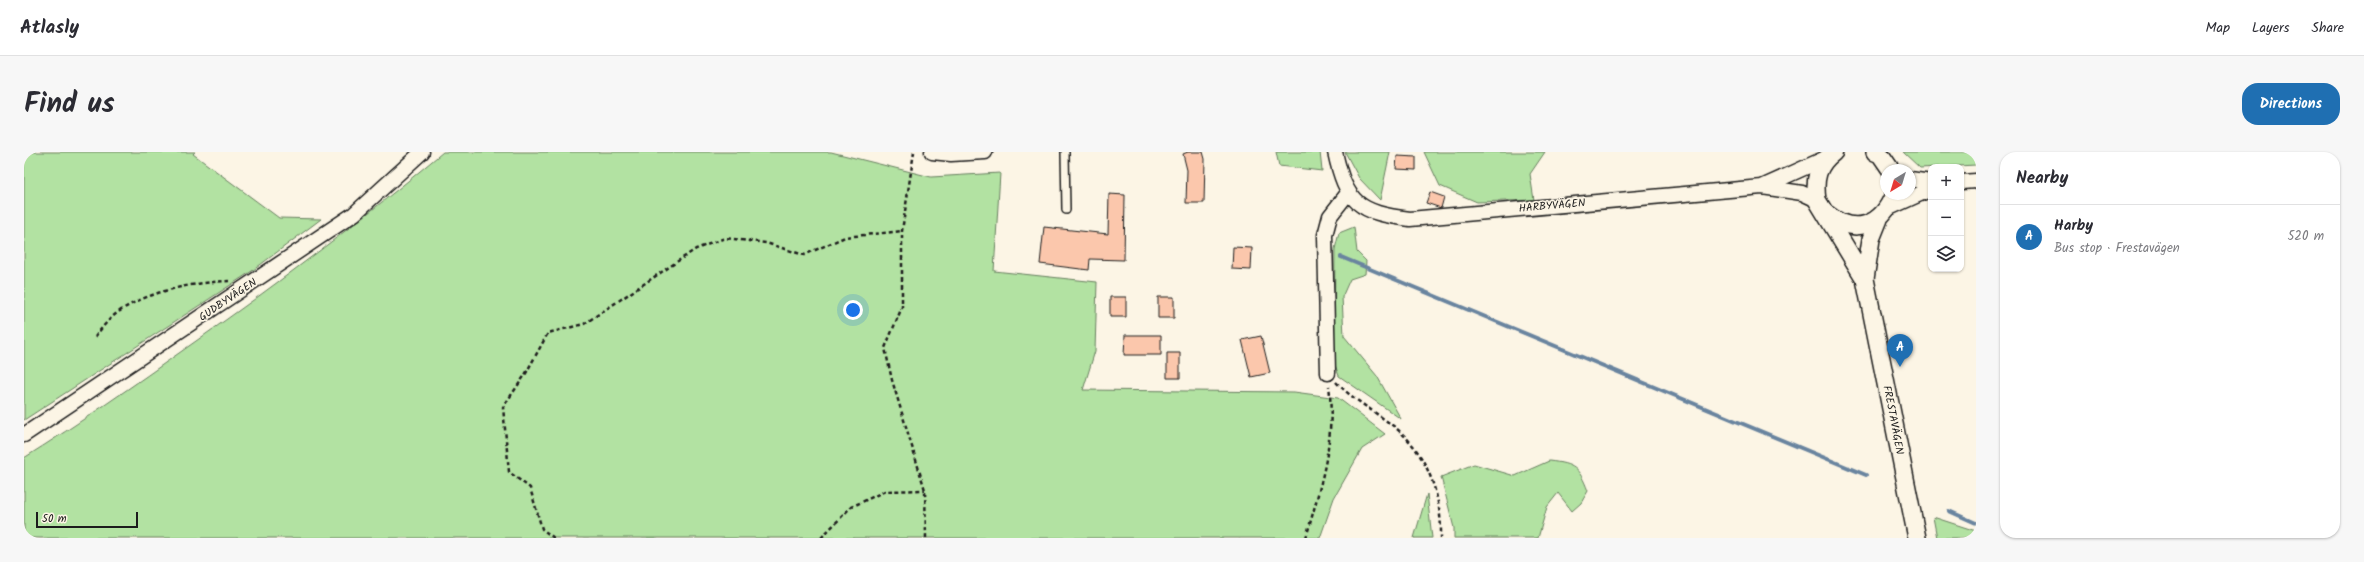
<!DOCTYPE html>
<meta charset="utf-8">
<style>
:root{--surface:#fff;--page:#f7f7f7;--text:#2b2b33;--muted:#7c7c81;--line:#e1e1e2;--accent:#1f6fb2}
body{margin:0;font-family:Kalam,sans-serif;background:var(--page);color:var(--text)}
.controls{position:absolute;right:12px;top:12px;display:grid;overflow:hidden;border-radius:8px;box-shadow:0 1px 3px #0004}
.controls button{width:36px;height:36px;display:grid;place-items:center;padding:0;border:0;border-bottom:1px solid var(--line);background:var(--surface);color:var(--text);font:20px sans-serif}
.compass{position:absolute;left:1856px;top:12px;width:36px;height:36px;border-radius:50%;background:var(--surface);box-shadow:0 1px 3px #0004;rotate:218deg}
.scale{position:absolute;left:12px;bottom:10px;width:102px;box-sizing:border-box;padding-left:4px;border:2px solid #1c1c1c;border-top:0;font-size:11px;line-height:14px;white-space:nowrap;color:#1c1c1c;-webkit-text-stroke:3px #fcf5e5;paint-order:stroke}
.you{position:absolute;left:829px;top:158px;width:14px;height:14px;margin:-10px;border:3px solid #fff;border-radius:50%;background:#1a73e8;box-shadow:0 0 0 6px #1a73e833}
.badge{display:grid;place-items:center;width:26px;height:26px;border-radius:50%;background:var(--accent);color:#fff;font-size:13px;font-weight:700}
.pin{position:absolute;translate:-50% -33px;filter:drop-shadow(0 1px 2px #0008)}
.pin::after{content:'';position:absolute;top:21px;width:14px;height:12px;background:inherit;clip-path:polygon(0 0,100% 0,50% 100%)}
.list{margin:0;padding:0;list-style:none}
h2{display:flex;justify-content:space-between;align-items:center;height:52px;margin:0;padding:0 16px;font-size:17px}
h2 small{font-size:13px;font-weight:400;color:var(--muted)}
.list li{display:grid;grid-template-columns:26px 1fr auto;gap:12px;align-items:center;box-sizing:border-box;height:64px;padding:0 16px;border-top:1px solid var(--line)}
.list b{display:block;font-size:15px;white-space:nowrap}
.list p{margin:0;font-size:13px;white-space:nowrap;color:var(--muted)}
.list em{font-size:13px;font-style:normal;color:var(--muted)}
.icon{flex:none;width:22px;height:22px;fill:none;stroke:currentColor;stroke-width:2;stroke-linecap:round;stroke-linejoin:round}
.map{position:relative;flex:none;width:1952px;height:386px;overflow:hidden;border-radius:16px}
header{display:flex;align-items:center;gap:24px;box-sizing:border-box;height:56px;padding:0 20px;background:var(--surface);border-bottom:1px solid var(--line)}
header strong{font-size:19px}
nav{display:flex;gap:22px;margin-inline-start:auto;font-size:14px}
.intro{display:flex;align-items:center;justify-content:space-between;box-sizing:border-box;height:96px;padding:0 24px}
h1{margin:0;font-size:28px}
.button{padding:10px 18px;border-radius:16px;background:var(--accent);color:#fff;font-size:14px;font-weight:700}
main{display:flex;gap:24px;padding:0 24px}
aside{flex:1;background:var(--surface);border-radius:16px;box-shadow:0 1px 3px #0004}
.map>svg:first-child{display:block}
.green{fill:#b2e2a2;stroke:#677f5f}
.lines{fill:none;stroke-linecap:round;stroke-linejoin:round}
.stream{stroke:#69849f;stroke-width:4}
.building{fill:#fbc7ac;stroke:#1c1c1c}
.service-casing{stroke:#1c1c1c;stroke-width:10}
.minor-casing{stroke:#1c1c1c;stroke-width:17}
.tertiary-casing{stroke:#1c1c1c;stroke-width:20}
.path{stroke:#1c1c1c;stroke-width:2.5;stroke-dasharray:4 3;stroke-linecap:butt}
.service{stroke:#fcf5e5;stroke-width:7}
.minor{stroke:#fcf5e5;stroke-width:14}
.tertiary{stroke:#fcf5e5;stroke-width:17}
.labels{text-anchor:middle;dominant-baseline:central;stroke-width:3;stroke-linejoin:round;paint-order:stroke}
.street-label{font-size:11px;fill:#1c1c1c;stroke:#fcf5e5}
</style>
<header>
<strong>Atlasly</strong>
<nav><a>Map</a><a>Layers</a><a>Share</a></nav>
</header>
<div class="intro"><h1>Find us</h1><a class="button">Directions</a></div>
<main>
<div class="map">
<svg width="1952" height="386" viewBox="0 0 1952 386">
<rect width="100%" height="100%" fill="#fcf5e5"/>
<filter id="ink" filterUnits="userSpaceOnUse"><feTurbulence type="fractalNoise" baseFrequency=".025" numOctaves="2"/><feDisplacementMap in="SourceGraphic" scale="8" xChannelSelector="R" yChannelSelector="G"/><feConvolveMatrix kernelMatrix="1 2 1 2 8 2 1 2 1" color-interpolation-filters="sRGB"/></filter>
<g filter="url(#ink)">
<path class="green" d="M 0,0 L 171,0 L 169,2 L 255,66 L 297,67 L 228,119 L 0,268 Z
M 419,0 L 807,0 L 907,25 L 976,21 L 970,119 L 1073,130 L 1071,199 L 1059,238 L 1270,240 L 1314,246 L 1361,282 L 1338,297 L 1310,346 L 1296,386 L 0,386 L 0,306 C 56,271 110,233 165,194 C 252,133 337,69 419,0 Z
M 1252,0 L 1296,0 L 1298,19 L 1255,14 Z
M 1321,0 L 1366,0 L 1356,48 L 1335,26 Z
M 1400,0 L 1521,0 L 1506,22 L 1510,48 L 1453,50 L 1416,34 Z
M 1879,0 L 1952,0 L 1952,13 L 1896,16 Z
M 1330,75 L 1333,100 L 1342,109 L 1341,122 L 1326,127 L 1318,145 L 1320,184 L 1353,224 L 1377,267 L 1315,224 L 1310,210 L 1311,97 L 1315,81 Z
M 1525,309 C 1550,312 1555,315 1564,339 L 1557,351 L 1548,359 L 1534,341 L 1523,355 L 1514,386 L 1430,386 L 1430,376 L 1417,325 L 1450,312 L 1491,324 Z
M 1403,342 L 1408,386 L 1390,386 Z
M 1909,365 L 1952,379 L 1952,386 L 1913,386 Z"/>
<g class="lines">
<path class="stream" d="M 1317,105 L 1842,323
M 1925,359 L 1952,371"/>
</g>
<path class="building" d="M 1164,0 L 1179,0 L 1181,7 L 1180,51 L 1162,51 L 1163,18 L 1159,2 Z
M 1373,4 L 1392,5 L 1392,18 L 1372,17 Z
M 1406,40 L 1420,45 L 1417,56 L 1402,51 Z
M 1085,42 L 1101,43 L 1100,108 L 1066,107 L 1065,118 L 1016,112 L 1020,75 L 1084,82 Z
M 1209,95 L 1228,96 L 1227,118 L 1208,117 Z
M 1086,145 L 1102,145 L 1102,165 L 1086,165 Z
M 1134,145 L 1150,145 L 1150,166 L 1134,166 Z
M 1101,183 L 1137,183 L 1137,203 L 1100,203 Z
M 1237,184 L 1246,221 L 1227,225 L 1218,188 Z
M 1143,201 L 1156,201 L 1156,226 L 1143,226 Z"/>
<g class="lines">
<defs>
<path id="service" d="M 1041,0 L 1042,58"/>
<path id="minor" d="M 908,0 L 927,2 L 961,0
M 1311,0 C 1322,51 1335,61 1386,67 L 1738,35 L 1778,41 L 1793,48
M 1886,27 L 1907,30
M 1937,30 L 1952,29
M 1738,35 L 1802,6
M 1865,56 L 1907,37
M 1304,221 L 1301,83 L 1306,64 L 1324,41
M 0,283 L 330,62 L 398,0"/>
<path id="tertiary" d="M 1810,0 C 1793,13 1790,27 1793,48 L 1841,127
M 1851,0 L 1856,2 L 1867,18
M 1803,62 C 1830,84 1858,74 1870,42
M 1855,67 L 1847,87 L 1841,127 L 1893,386"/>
</defs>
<use href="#service" class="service-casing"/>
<use href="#minor" class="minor-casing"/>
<use href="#tertiary" class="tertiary-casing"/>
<path class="path" d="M 890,0 L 878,79 L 878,155 L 861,196 L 868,228 L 901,338 L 902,386
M 71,185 C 76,178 81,172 87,166 C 114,141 169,130 205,129
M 1312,230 C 1328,247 1350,259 1368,273 C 1403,299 1418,344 1417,386
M 530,386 L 518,377 L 506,336 L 485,320 L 479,255 L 501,223 L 524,181 L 560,172 L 672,97 L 701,86 L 742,91 L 780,103 L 821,85 L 878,79
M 797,386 L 827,355 L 861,339 L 901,338
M 1282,386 C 1296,335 1312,287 1305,234"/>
<use href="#service" class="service"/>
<use href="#minor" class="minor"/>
<use href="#tertiary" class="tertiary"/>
</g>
</g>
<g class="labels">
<g class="street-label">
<text transform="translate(1528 54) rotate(-5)">HARBYVÄGEN</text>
<text transform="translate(204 148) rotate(-34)">GUDBYVÄGEN</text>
<text transform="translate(1869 268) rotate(79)">FRESTAVÄGEN</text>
</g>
</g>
</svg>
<div class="controls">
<button>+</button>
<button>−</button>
<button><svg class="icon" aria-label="layers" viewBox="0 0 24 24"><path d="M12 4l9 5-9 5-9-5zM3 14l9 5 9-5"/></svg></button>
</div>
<svg class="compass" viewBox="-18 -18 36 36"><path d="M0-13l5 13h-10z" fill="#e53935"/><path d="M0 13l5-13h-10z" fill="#7c7c81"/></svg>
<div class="scale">50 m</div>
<div class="you"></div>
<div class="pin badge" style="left:1876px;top:215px">A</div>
</div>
<aside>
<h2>Nearby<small></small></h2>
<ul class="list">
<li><span class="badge">A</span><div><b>Harby</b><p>Bus stop · Frestavägen</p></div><em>520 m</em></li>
</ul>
</aside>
</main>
